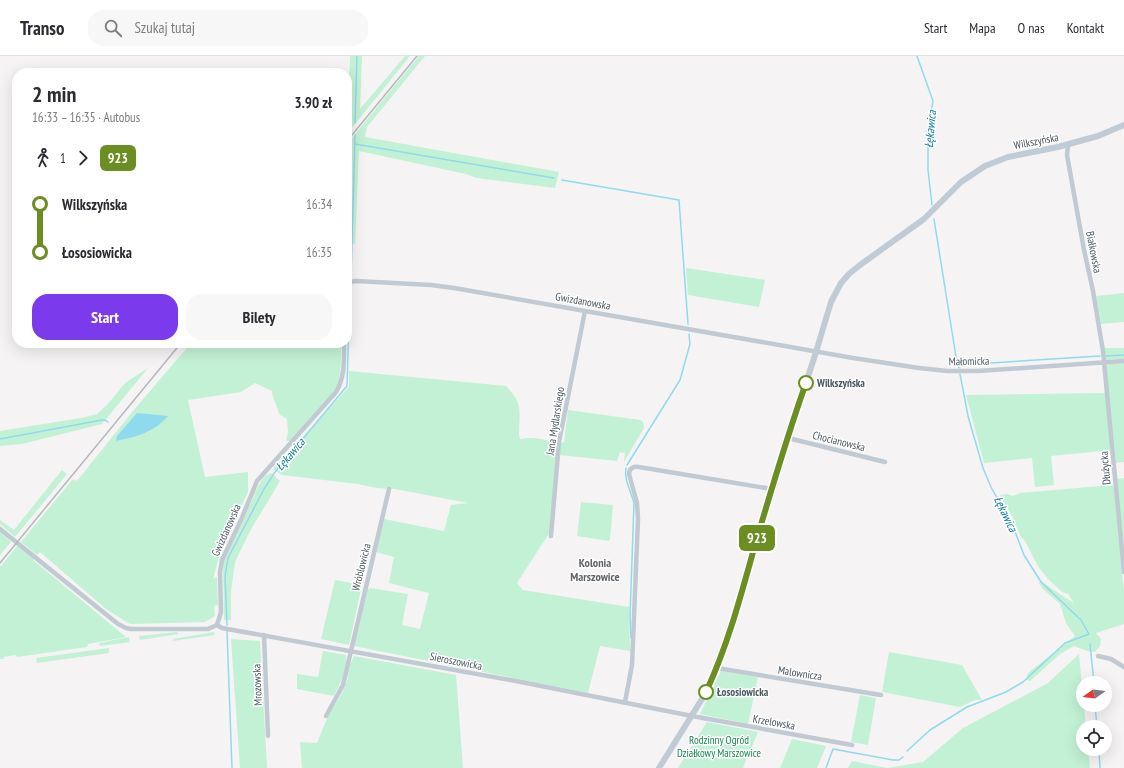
<!DOCTYPE html>
<html lang="pl">
<meta charset="utf-8">
<style>
body{margin:0;font-family:"PT Sans Narrow",sans-serif;background:#f7f7f7;color:#2b2b33;height:100vh;display:flex;flex-direction:column;font-size:15px;white-space:nowrap}
*{box-sizing:border-box;margin:0}
p{font-size:13px;color:#7c7c81}
.icon{flex:none;width:22px;height:22px;fill:none;stroke:currentColor;stroke-width:2;stroke-linecap:round;stroke-linejoin:round}
.map{position:relative;flex:1;overflow:hidden}
.sheet{position:absolute;left:12px;top:12px;width:340px;height:280px;display:flex;flex-direction:column;background:#fff;border-radius:16px;box-shadow:0 4px 16px #0002}
.sheet>*{flex:none}
.badge{padding:0 8px;border-radius:6px;font-size:14px;line-height:26px}
.needle{width:26px;rotate:255deg}
.fabs{position:absolute;left:1076px;top:620px;display:grid;gap:8px}
.fabs a{display:grid;place-items:center;width:36px;height:36px;border-radius:50%;background:#fff;box-shadow:0 4px 16px #0002;font-size:20px}
.map>.badge{position:absolute;translate:-50% -50%;box-shadow:0 0 0 2px #fff}
.legs{display:flex;align-items:center;gap:6px;height:44px;padding:0 20px;font-size:13px}
.legs p{margin-inline-start:auto}
.summary{display:flex;align-items:center;justify-content:space-between;height:68px;padding:0 20px}
h1{font-size:22px;font-weight:700;line-height:30px}
.button{display:flex;gap:8px;margin-top:auto;padding:8px 20px}
.button a{flex:1;height:46px;border-radius:16px;background:#7c3aed;color:#fff;font-size:16px;font-weight:700;line-height:46px;text-align:center}
.button a+a{background:#f7f7f7;color:#2b2b33}
ul{padding:0 20px;list-style:none}
li{display:flex;align-items:center;gap:14px;height:48px;font-size:15px}
li i{display:grid;place-items:center;width:6px;height:100%;margin:0 5px;background:currentColor}
li i::after{content:'';width:10px;height:10px;margin:-5px;border:3px solid;border-radius:50%;background:#fff}
li p{margin-inline-start:auto}
li:first-child i{background:linear-gradient(#0000 50%,currentColor 0)}
li:last-child i{background:linear-gradient(currentColor 50%,#0000 0)}
header{display:flex;align-items:center;gap:24px;box-sizing:border-box;height:56px;padding:0 20px;background:#fff;border-bottom:1px solid #e1e1e2}
header strong{font-size:19px}
nav{display:flex;gap:22px;margin-inline-start:auto;font-size:14px}
.search{width:280px;height:36px;background:#f7f7f7;display:flex;align-items:center;gap:10px;box-sizing:border-box;padding:0 14px;border-radius:16px;color:#7c7c81;font-size:15px}
.map>svg:first-child{display:block}
</style>
<header>
<strong>Transo</strong>
<div class="search"><svg class="icon" aria-label="search" viewBox="0 0 24 24"><circle cx="10" cy="10" r="6"/><path d="M15 15l6 6"/></svg>Szukaj tutaj</div>
<nav><a>Start</a><a>Mapa</a><a>O nas</a><a>Kontakt</a></nav>
</header>
<div class="map">
<svg width="1124" height="712" viewBox="0 0 1124 712">
<rect width="100%" height="100%" fill="#f5f3f3"/>
<!-- green -->
<path fill="#c3f1d5" d="M350,0H362L360,53L405,0H410L347,78Z
M419,0H425L367,71L365,81L559,116L555,132L477,122L466,118L359,95L355,188L348,187L347,88Z
M686,212L765,224L759,251L688,239Z
M1124,237V266L1101,268L1096,240Z
M191,287H341C341,302 342,320 335,334L290,385H286L288,376L287,363L279,358C278,350 272,343 272,335L255,327L241,336L188,344L205,421L248,416V436L222,490L213,523L217,521L218,549L214,550L215,560L205,566L130,568L106,553L40,496L37,499L21,486L73,423L77,425L133,355Z
M1105,292H1124V303L1105,304Z
M1124,307V406L1116,407L1106,311L1108,308Z
M148,312L102,368L22,388L0,390V375L81,362L97,358L107,349L125,327Z
M349,315L506,330C524,348 519,356 519,379L520,383C532,381 547,382 557,390L550,476L517,527L523,534L629,551L630,595L600,590L588,637L354,590L367,534L370,532L408,538L402,569L420,573L429,537L389,527L394,501L376,496L384,463L444,475L451,449L468,447L395,433L377,432L358,428L282,419L273,413L349,331Z
M1105,337L1111,394L1051,400L1054,429L1035,431L1032,402L984,407L966,339Z
M568,354L640,364L643,366L644,372L624,406L625,397L620,396L617,405L559,399L561,387L564,386Z
M62,414L67,418L15,481L0,468V464L14,474Z
M271,417L280,425L250,475L235,506L231,535V564H224L223,506L239,474L258,430L265,420Z
M1124,422V504L1117,423Z
M1112,429L1114,431L1124,536V568L1096,577L1101,583L1100,590L1095,596L1087,595L1074,590L1060,598L1030,625L1026,624L1028,617L1075,580L1066,567L1060,548L1043,533L1039,527L1041,525L1064,541L1074,547L1068,538L1062,536L1050,525L1039,512L1025,485L1021,481L1012,460L1000,439L1007,438L1013,440L1020,437Z
M581,446L613,449L610,483L609,485L577,480Z
M0,476L11,486L0,499Z
M18,489L34,503L33,504L126,581L88,588L87,591L17,601L16,599L3,601L4,603H0V511Z
M335,524L362,529L349,589L321,583Z
M177,576L179,578L140,584L139,580Z
M214,576L215,579L173,585V583Z
M129,581L130,586L100,590L99,587Z
M231,583L260,585L267,712H240Z
M109,592V597L37,607L36,602Z
M323,595L346,599C347,613 341,627 334,640L297,633V618L318,621Z
M889,596L962,609L982,644H975L960,651L882,636Z
M1079,598L1086,671H1083V693H1088L1090,712H848L852,705L887,712L923,706L963,672L1048,627Z
M354,600L456,619L463,712H302L300,686L317,687L328,660L342,637L347,625L350,609Z
M721,615L758,621L748,668L700,658Z
M860,639L876,642L868,689L851,686Z
M707,666L758,676L743,712H678Z
M792,683L826,690L817,712H780Z"/>
<!-- water -->
<path fill="#90daee" d="M137,357L168,360C153,377 138,380 116,385L117,380Z"/>
<g fill="none" stroke-linecap="round" stroke-linejoin="round">
<!-- stream -->
<path stroke="#90daee" stroke-width="1.5" d="M917,0L933,45L928,72V114L932,149
M355,67L357,0
M355,88L554,122
M562,124L679,144L688,268
M934,163L957,307L959,312
M351,221L355,79
M1106,300L1124,299
M959,309L1100,300
M0,383L102,364H105L108,366
M627,409L680,324L690,288L689,278
M626,412C624,425 631,435 634,447L630,560L631,582
M227,569L225,520L228,502L264,433L275,416L347,330L350,229
M227,575L232,712
M1090,588L1094,627
M1095,649L1097,671
M1099,693L1100,712
M907,695L930,674L967,651L1006,636L1023,626L1065,587L1089,578L1081,564L1041,526L1024,499L1014,473L991,431L983,412L968,360L960,318
M826,712L833,693L893,704H899L903,701"/>
<!-- street -->
<path stroke="#c1cad2" stroke-width="4.5" d="M1068,89L1067,99L1084,194L1093,235L1103,295L1124,516
M347,229L349,226L356,225L431,229L454,232L853,302L919,312L947,315H978L1124,305
M788,382L885,406
M0,473L118,568L126,572L131,573H208L217,569L221,556L220,516L222,504L241,464L257,425L336,336C345,321 344,305 344,287
M551,480L559,386L585,255
M217,569L222,572L516,625L692,660L852,689
M264,579L268,680
M1098,600L1111,603L1124,611
M717,612L881,639
M625,646L632,609L638,463L637,447L629,418C629,412 634,410 639,411L772,433
M326,660L343,629L389,433"/>
<!-- secondary -->
<path stroke="#c1cbd6" stroke-width="6" d="M659,712L702,643L717,612L735,559L779,410L816,296L831,246L841,227L849,218L860,209L924,163L961,126L985,110L1008,101L1058,91L1098,80L1124,69"/>
<!-- rail -->
<path stroke="#b5b8bd" stroke-width="1.5" d="M347,85L417,0
M0,507L181,287"/>
</g>
<g fill="none" stroke-linecap="round" stroke-linejoin="round">
<!-- line-1 casing -->
<g stroke="#fff" stroke-width="9">
<path id="line-1" d="M706,636C728,589 741,539 755,489C771,435 787,380 806,327"/>
</g>
<!-- line-1 -->
<use href="#line-1" stroke="#6b8e23" stroke-width="6"/>
</g>
<!-- markers -->
<g fill="#fff" stroke="#6b8e23" stroke-width="2">
<circle cx="806" cy="327" r="7"/>
<circle cx="706" cy="636" r="7"/>
</g>
<g text-anchor="middle" dominant-baseline="central" stroke-width="3" stroke-linejoin="round" paint-order="stroke">
<!-- street labels -->
<g font-size="11" fill="#4a5661" stroke="#fff">
<text transform="translate(1036 85) rotate(-11)">Wilkszyńska</text>
<text transform="translate(1094 196) rotate(79)">Białkowska</text>
<text transform="translate(583 245) rotate(10)">Gwizdanowska</text>
<text transform="translate(969 305) rotate(-1)">Małomicka</text>
<text transform="translate(555 365) rotate(-81)">Jana Mydlarskiego</text>
<text transform="translate(839 385) rotate(14)">Chocianowska</text>
<text transform="translate(1105 412) rotate(-95)">Dłużycka</text>
<text transform="translate(226 474) rotate(-66)">Gwizdanowska</text>
<text transform="translate(361 511) rotate(-76)">Wróblowicka</text>
<text transform="translate(456 605) rotate(11)">Sieroszowicka</text>
<text transform="translate(800 617) rotate(9)">Malownicza</text>
<text transform="translate(257 629) rotate(-92)">Mrozowska</text>
<text transform="translate(774 666) rotate(10)">Krzelowska</text>
</g>
<!-- stop labels -->
<g font-size="11" font-weight="bold" fill="#4a5661" stroke="#fff" text-anchor="start">
<text x="817" y="327">Wilkszyńska</text>
<text x="717" y="636">Łososiowicka</text>
</g>
<!-- park labels -->
<g font-size="11" fill="#17864f" stroke="#fff">
<text x="719" y="684">Rodzinny Ogród<tspan x="719" dy="13">Działkowy Marszowice</tspan></text>
</g>
<!-- water labels -->
<g font-size="12" font-style="italic" fill="#0c7c9b" stroke="#fff">
<text transform="translate(930 73) rotate(-85)">Łękawica</text>
<text transform="translate(290 398) rotate(-50)">Łękawica</text>
<text transform="translate(1006 458) rotate(64)">Łękawica</text>
</g>
<!-- neighbourhood labels -->
<g font-size="12" font-weight="bold" fill="#5f6368" stroke="#fff">
<text x="595" y="506">Kolonia<tspan x="595" dy="14">Marszowice</tspan></text>
</g>
</g>
</svg>
<div class="fabs">
<a><svg class="needle" viewBox="-14 -14 28 28"><path d="M0-13l5 13h-10z" fill="#e53935"/><path d="M0 13l5-13h-10z" fill="#7c7c81"/></svg></a>
<a><svg class="icon" aria-label="locate" viewBox="0 0 24 24"><circle cx="12" cy="12" r="6"/><path d="M12 2v4M12 18v4M2 12h4M18 12h4"/></svg></a>
</div>
<b class="badge" style="left:757px;top:482px;background:#6b8e23;color:#fff">923</b>
<section class="sheet">
<div class="summary"><div><h1>2 min</h1><p>16:33 – 16:35 · Autobus</p></div><b>3.90 zł</b></div>
<div class="legs"><svg class="icon" aria-label="walk" viewBox="0 0 24 24"><circle cx="13" cy="4" r="2"/><path d="M13 8l-2 6 4 7M11 14l-3 7M7 12l3-4h3l4 4"/></svg>1<svg class="icon" aria-label="forward" viewBox="0 0 24 24"><path d="M9 5l7 7-7 7"/></svg><b class="badge" style="background:#6b8e23;color:#fff">923</b></div>
<ul>
<li><i style="color:#6b8e23"></i><b>Wilkszyńska</b><p>16:34</p></li>
<li><i style="color:#6b8e23"></i><b>Łososiowicka</b><p>16:35</p></li>
</ul>
<div class="button"><a>Start</a><a>Bilety</a></div>
</section>
</div>
